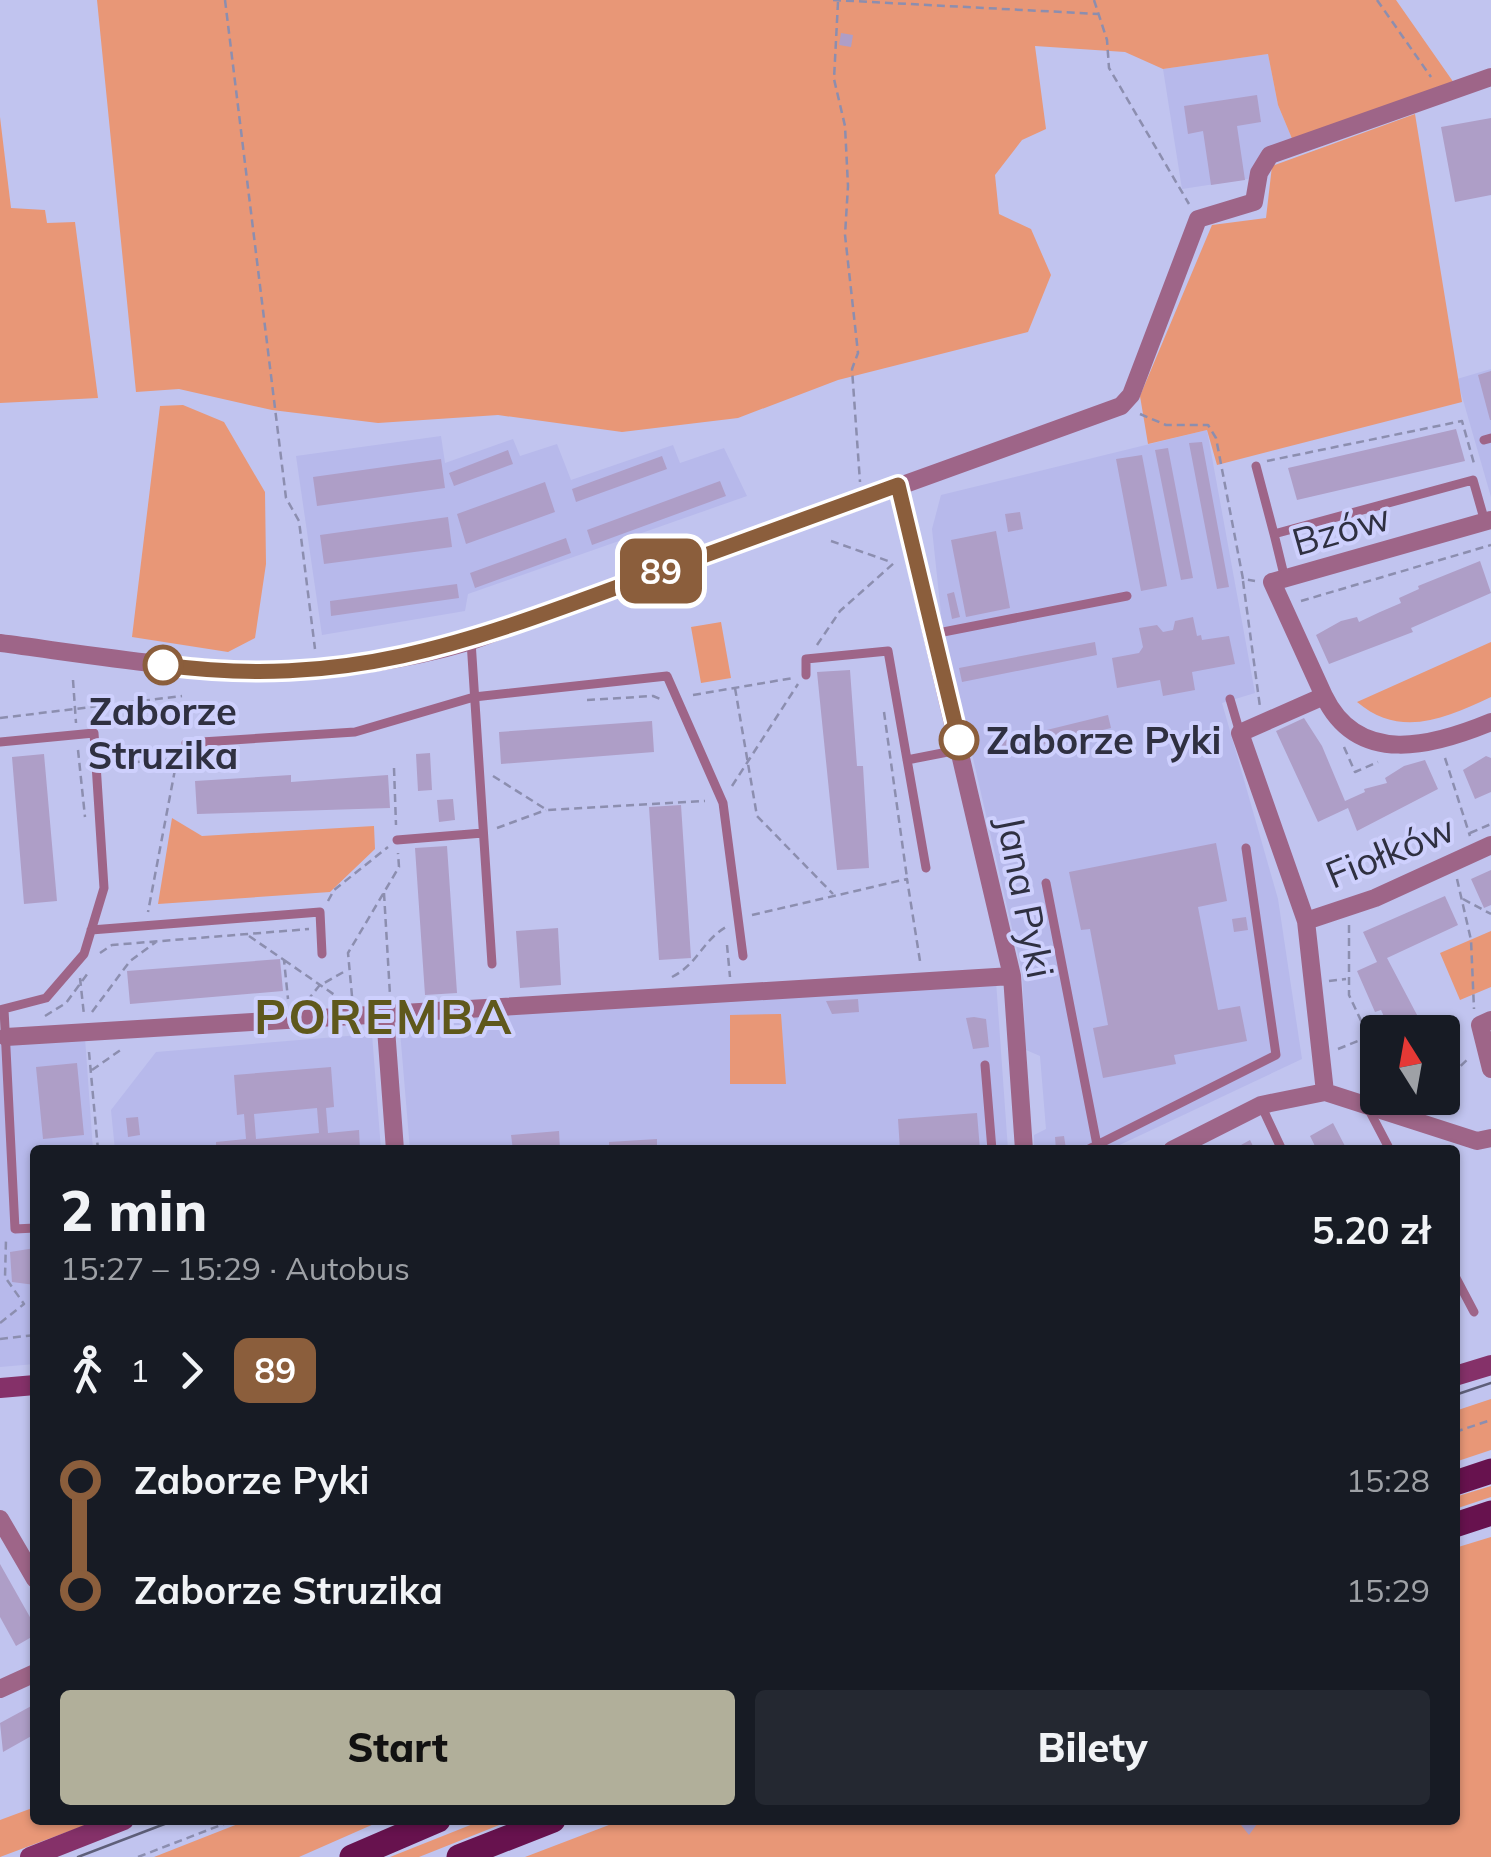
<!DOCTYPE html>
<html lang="pl">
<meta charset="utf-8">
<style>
body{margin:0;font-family:Mulish,sans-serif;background:#242831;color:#f1f3f6;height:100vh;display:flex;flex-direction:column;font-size:38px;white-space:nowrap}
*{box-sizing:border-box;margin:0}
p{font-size:32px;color:#9ea1a6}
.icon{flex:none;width:55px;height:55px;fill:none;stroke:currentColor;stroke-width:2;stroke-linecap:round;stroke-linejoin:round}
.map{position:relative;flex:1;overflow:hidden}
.panel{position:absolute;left:30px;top:1145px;width:1430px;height:680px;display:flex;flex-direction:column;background:#171b24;border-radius:10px;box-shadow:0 2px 8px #0004}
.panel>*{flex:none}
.badge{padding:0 20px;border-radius:15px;font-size:35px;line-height:65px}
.needle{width:65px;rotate:349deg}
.fabs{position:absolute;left:1360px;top:1015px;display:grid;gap:20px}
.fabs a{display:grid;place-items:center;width:100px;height:100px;border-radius:10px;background:#171b24;box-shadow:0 2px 8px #0004;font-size:50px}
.map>.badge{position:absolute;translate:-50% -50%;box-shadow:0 0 0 5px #fff}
.legs{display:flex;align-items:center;gap:15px;height:110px;padding:0 30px;font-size:32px}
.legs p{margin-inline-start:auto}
.head{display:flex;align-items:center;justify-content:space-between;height:170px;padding:0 30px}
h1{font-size:55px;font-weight:800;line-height:75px}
.primary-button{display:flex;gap:20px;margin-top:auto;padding:20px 30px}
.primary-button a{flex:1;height:115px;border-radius:10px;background:#b1af9a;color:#111;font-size:40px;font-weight:800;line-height:115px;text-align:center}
.primary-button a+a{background:#242831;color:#f1f3f6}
ul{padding:0 30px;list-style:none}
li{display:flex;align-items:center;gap:35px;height:110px;font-size:38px}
li i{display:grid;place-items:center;width:15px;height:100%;margin:0 12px;background:currentColor}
li i::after{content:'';width:25px;height:25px;margin:-12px;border:8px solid;border-radius:50%;background:#171b24}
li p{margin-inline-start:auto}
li:first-child i{background:linear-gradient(#0000 50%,currentColor 0)}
li:last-child i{background:linear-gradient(currentColor 50%,#0000 0)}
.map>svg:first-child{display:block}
</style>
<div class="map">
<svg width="1491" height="1857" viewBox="0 0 1491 1857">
<rect width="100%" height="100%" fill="#c1c4ef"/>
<!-- built -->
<path fill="#b7b9eb" d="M1268,54L1278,105L1293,141L1262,150L1254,178L1182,189L1163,69Z
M1491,369V497L1457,379Z
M1207,430L1255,693L1222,703L1278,899L1302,1059L1109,1150H1034V1135L1046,1129L1040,1056L1026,1050L1022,972L942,623L932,529L941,495Z
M441,436L445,463L513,439L520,456L557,444L571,480L673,445L680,463L724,448L747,496L468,594L465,611L322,635L296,456Z
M996,981L1008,1150H410L399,1019Z
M84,1024L93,1150H35V1364L0,1367V1031Z
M372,1034L381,1150H115L111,1110L156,1052Z"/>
<!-- green -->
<path fill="#e89777" d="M97,0H1396L1454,83L1293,141L1278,105L1268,54L1163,69L1125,52L1035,46L1046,129L1022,140L995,175L999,214L1031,229L1051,275L1028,332L838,380L738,418L622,432L498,415L378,423L272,410L179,389L136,392Z
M1415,114L1462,402L1217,465L1207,430L1148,444L1140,396L1212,225L1266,218L1272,166Z
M0,117L11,208L45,210L47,223L75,222L98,398L0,403Z
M183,405L224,422L265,492L266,564L255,638L228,652L132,637L160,406Z
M721,622L731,678L701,683L691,627Z
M1491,642V697C1446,718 1401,739 1357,702Z
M172,818L202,836L374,826L375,849L330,892L158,904Z
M1491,931V987L1460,1000L1440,953Z
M781,1014L786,1084H730V1015Z
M1491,1399V1450L1455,1462V1411Z
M1491,1486V1497L1455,1509V1497Z
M1491,1537V1857H525L622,1820H1455V1548Z
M35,1807V1820H99L0,1857V1820Z
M248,1820H383L299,1857H154Z
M483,1820H512L419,1857H390Z"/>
<!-- building -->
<path fill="#ae9ec7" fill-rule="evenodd" d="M841,33L853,35L851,47L839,45Z
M1257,95L1261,122L1237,126L1245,180L1211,185L1203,131L1188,134L1184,106Z
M1491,118V195L1455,202L1441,127Z
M1491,371V420H1490L1478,375Z
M1456,429L1465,461L1297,500L1288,468Z
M1202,442L1229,587L1217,589L1189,443Z
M1168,448L1193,578L1181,580L1155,450Z
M508,450L513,464L454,486L449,473Z
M1142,455L1167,586L1141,591L1116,459Z
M662,456L667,469L576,502L572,489Z
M441,459L445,488L317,506L313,477Z
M720,481L726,496L592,545L587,530Z
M545,482L555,512L466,544L457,514Z
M1020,512L1023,529L1008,532L1005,514Z
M448,517L452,547L324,564L320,535Z
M996,531L1010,608L966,617L951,540Z
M566,538L571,553L475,588L470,573Z
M1480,561L1491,593L1411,628L1413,632L1329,664L1316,635L1341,621L1357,617L1359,622L1380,612L1401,603L1399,598L1419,589L1418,586Z
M457,584L459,598L331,616L330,601Z
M954,592L960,617L952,619L947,594Z
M1193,617L1197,636L1201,635L1202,640L1229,636L1235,664L1192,672L1195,690L1163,696L1160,680L1117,688L1112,658L1139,653L1143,647L1139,628L1157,625L1163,632L1173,630L1175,621Z
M1095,642L1097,655L962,682L959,668Z
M850,670L857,766H863L869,868L837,870L817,672Z
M1108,715L1111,728L1001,755L998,742Z
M1304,718L1322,746L1345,801L1365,792L1364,789L1387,783L1385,778L1404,766L1425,760L1438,789L1357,831L1348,808L1318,822L1276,731Z
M652,721L654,752L501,764L499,732Z
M430,753L432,790L418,791L416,754Z
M44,754L57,901L24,904L12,757Z
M1486,756L1491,758V792L1475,799L1463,770Z
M291,775V782L388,775L390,808L197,814L195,781Z
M453,799L455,820L439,822L437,800Z
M681,805L691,958L659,960L649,807Z
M1216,843L1227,901L1198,907L1218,1010L1240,1006L1247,1041L1174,1055L1176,1064L1103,1078L1093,1028L1108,1025L1090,929L1081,930L1069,872Z
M447,846L457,993L425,995L415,848Z
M1491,870V905L1484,908L1471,879Z
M1445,896L1458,925L1387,958L1426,1032H1391L1381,1010L1375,1012L1357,971L1377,962L1363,932Z
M1246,917L1248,930L1234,932L1232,919Z
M558,928L561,985L520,988L516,931Z
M280,959L283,991L130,1004L127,971Z
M858,999L859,1012L832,1014L826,1001Z
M974,1017L986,1019L989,1047L973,1049L966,1018Z
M77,1063L84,1135L43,1139L36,1067Z
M331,1067L334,1107L326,1108L328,1133L359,1130L360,1150H216V1142L246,1139L244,1114L237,1115L234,1075ZM317,1108L319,1133L256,1139L254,1114Z
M977,1113L980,1150H900L898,1119Z
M138,1117L140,1135L128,1137L126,1118Z
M1333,1123L1347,1150H1317L1310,1136Z
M559,1131L560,1150H513L511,1135Z
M1064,1136L1066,1149L1056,1150L1055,1137Z
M657,1139V1150H609V1142Z
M1250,1140L1255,1150H1232Z
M35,1248V1285L12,1282L10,1252Z
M0,1564L35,1626V1635L16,1646L0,1617Z
M35,1704V1734L3,1752L0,1723Z
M1237,1820H1260L1249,1835Z"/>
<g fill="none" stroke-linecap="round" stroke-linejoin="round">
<!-- path -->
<path stroke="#8c8eaf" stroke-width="2.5" stroke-dasharray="8 5" stroke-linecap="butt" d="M225,0L286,498L299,521L315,649
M833,0L1099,14
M1094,0L1107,40L1109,68L1189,204
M1377,0L1431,77
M838,2L834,79L845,126L848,186L845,235L858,353L852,369L860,482
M1140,414L1166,425H1208L1216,438L1243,579L1255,581
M1267,461L1462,421L1475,467
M831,541L891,562
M1243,581L1260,707
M1301,601L1491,545
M817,645L840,611L894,563
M73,680L76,723
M735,688L757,816L833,894
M693,695L793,678
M587,700L653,696L663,700
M884,712L907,878
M0,718L182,696
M1344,747L1355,772L1378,762
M78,750L85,817
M1445,758L1470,836
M110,764L177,759L148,912
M394,768L396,825
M493,776L547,810L705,801
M732,786L798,684
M497,828L546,810
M1470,833L1491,824
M1457,879L1471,940L1474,1009
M384,893L390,995
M1463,899L1491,914
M328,901L334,890L388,847
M752,915L907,879L920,961
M1349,925V995L1378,1057
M249,936L284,960L288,999
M727,945L730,977
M100,953L112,945L309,929
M284,960L339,998
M672,977C699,963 701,942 726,927
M80,978L84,1015
M1329,981L1346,979
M352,996L348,953L399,867L398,853
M307,1001L319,986L347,970
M92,1012L130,961L156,942
M45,1016L66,1003L88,973
M1338,1049L1368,1037
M89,1052L98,1150
M92,1070L122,1049
M1442,1084L1470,1057
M1409,1100L1418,1098
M0,1323L24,1304L5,1277L6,1240
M0,1339L35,1335
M1455,1432L1491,1420
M138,1857L234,1820"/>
<!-- lane -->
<path stroke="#9e6588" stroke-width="9" d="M1484,440L1491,438
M1256,466L1274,534L1473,480L1485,522
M1274,534L1285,579
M933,634L1127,596
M471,641L492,964
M806,675V659L888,651L926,868
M1230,699L1240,733
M0,742L94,733L104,888L84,954L46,998L0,1010
M186,743L355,732L474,697L667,676L723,803L743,956
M907,760L958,750
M397,840L483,833
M1046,883L1097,1145L1087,1150
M91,930L320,912L322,954
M4,1009L15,1229L35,1228
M985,1065L992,1150
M1261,1105L1282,1150
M1369,1110L1390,1150
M1097,1145L1276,1055L1246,848
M1455,1276L1474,1312"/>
<!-- street -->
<path stroke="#9e6588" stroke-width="18" d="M897,485L1012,976L1024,1150
M0,643C173,666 299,692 471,641L1121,406L1131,395L1198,219L1254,202L1259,173L1270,155L1491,77
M1324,696C1358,767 1433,746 1491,722
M1306,921L1240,733L1324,696L1272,582L1491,520
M385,1015L395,1150
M1491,1020L1480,1025L1491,1069
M6,1037L1012,976
M1325,1092L1306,921L1375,898L1491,845
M1172,1150L1261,1105L1325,1092L1477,1141L1491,1138
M0,1519L35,1579
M0,1689L35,1673"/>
<!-- secondary -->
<path stroke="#853169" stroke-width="20" d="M1455,1376L1491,1365
M0,1388L35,1385
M30,1857L124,1820"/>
<!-- primary -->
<path stroke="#67124e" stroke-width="25" d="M1455,1483L1491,1471
M1455,1525L1491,1513
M352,1857L438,1820
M459,1857L553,1820"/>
<!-- tram -->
<path stroke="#5e5f79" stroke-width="2.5" d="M1455,1395L1491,1383
M78,1857L175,1820"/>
</g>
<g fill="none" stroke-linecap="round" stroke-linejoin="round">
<!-- line-1 casing -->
<g stroke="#fff" stroke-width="22">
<path id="line-1" d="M163,665C346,689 467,643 634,581C722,549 810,517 898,485L959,740"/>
</g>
<!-- line-1 -->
<use href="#line-1" stroke="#8b5e3c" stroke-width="15"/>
</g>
<!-- markers -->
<g fill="#fff" stroke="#8b5e3c" stroke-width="5">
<circle cx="163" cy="665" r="18"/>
<circle cx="959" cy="740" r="18"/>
</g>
<g text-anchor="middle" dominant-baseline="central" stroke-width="8" stroke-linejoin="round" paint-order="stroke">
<!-- street labels -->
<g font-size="38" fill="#2f3041" stroke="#ced0fd">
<text transform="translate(1341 529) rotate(-16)">Bzów</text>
<text transform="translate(1390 851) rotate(-22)">Fiołków</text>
<text transform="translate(1026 897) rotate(79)">Jana Pyki</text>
</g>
<!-- stop labels -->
<g font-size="38" font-weight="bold" fill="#2f3041" stroke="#ced0fd">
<text x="163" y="711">Zaborze<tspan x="163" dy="44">Struzika</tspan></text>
<text x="986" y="740" text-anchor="start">Zaborze Pyki</text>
</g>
<!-- district labels -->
<g font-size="48" font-weight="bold" letter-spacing="2.5" fill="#5f581c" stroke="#ced0fd">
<text x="384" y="1016">POREMBA</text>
</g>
</g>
</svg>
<div class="fabs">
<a><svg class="needle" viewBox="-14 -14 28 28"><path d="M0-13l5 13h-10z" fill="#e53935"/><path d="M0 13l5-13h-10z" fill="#9ea1a6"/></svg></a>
</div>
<b class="badge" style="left:661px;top:571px;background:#8b5e3c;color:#fff">89</b>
<section class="panel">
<div class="head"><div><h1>2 min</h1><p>15:27 – 15:29 · Autobus</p></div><b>5.20 zł</b></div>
<div class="legs"><svg class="icon" aria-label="walk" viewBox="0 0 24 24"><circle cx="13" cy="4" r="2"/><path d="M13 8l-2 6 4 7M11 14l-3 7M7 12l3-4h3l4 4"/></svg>1<svg class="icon" aria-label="forward" viewBox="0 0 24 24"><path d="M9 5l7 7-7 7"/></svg><b class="badge" style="background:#8b5e3c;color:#fff">89</b></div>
<ul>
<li><i style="color:#8b5e3c"></i><b>Zaborze Pyki</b><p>15:28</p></li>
<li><i style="color:#8b5e3c"></i><b>Zaborze Struzika</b><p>15:29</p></li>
</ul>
<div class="primary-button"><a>Start</a><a>Bilety</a></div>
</section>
</div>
